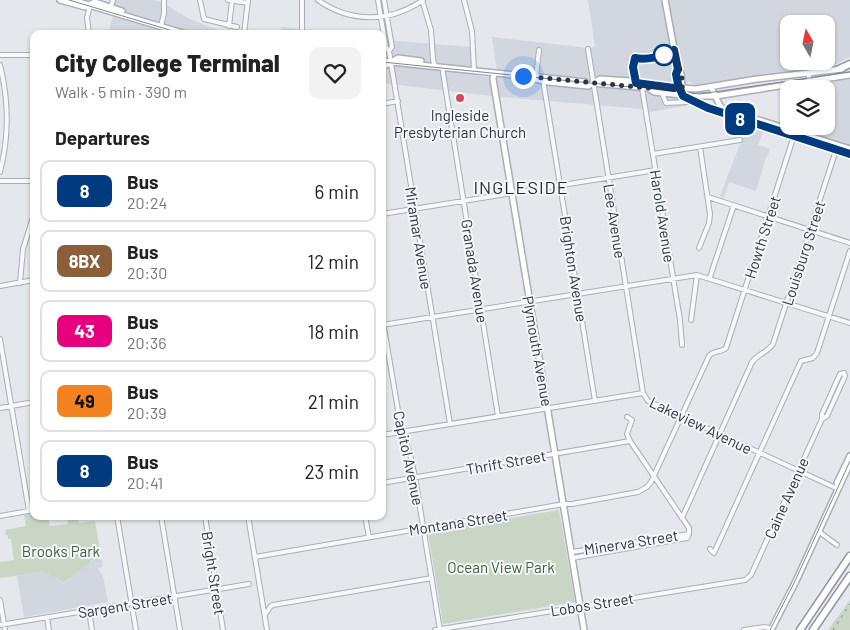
<!DOCTYPE html>
<meta charset="utf-8">
<style>
body{margin:0;font-family:Barlow,sans-serif;background:#f2f2f2;color:#222;height:100vh;display:flex;flex-direction:column;font-size:19px;white-space:nowrap}
*{box-sizing:border-box;margin:0}
p{font-size:16px;color:#767676}
.icon{flex:none;width:28px;height:28px;fill:none;stroke:currentColor;stroke-width:2;stroke-linecap:round;stroke-linejoin:round}
.map{position:relative;flex:1;overflow:hidden}
.side{position:absolute;left:30px;top:30px;width:356px;height:490px;display:flex;flex-direction:column;background:#fff;border-radius:10px;box-shadow:0 1px 4px #0004}
.side>*{flex:none}
.badge{padding:0 10px;border-radius:8px;font-size:18px;line-height:32px}
.needle{width:32px;rotate:351deg}
.buttons{position:absolute;left:780px;top:15px;display:grid;gap:10px}
.buttons a{display:grid;place-items:center;width:55px;height:55px;border-radius:10px;background:#fff;box-shadow:0 1px 4px #0004;font-size:25px}
.you{position:absolute;width:25px;height:25px;margin:-12px;border:4px solid #fff;border-radius:50%;background:#1a73e8;box-shadow:0 0 0 8px #1a73e833}
.map>.badge{position:absolute;translate:-50% -50%;box-shadow:0 0 0 2px #fff}
h2{padding:0 25px;font-size:19px;line-height:45px}
.round{display:grid;place-items:center;flex:none;width:52px;height:52px;border-radius:10px;background:#f2f2f2}
.head{display:flex;align-items:center;justify-content:space-between;height:85px;padding:0 25px}
h1{font-size:24px;font-weight:800;line-height:38px}
ul{padding:0;list-style:none}
li{display:flex;align-items:center;gap:15px;height:62px;margin:0 10px 8px;padding:0 15px;border:2px solid #e0e0e0;border-radius:10px}
li div{flex:1}
li b{display:block;font-size:19px}
li em{font-style:normal}
li .badge{min-width:55px;font-weight:700;text-align:center}
.map>svg:first-child{display:block}
</style>
<div class="map">
<svg width="850" height="630" viewBox="0 0 850 630">
<rect width="100%" height="100%" fill="#e4e7ec"/>
<!-- built -->
<path fill="#d2d6de" fill-rule="evenodd" d="M116,0H153L161,2L188,18L214,29L240,34H111L108,33L116,7L115,4Z
M588,0H850V57L832,67L755,76L701,85H696L688,81L686,106L650,112L643,109L491,96L383,83V40L471,47L472,75L498,78L492,37L588,48L595,47ZM789,24H826V61H789Z
M281,27L314,31L334,34H282Z
M850,79V145L820,135L822,126H826V118L829,119L831,114L826,112V89H816L817,84Z
M747,126L763,131L758,145L770,149L767,157H766L756,191L729,182L724,198L720,196Z
M101,556L103,566L98,569L103,576L108,602L24,617L17,576L42,572L65,582L90,563L89,562Z"/>
<!-- green -->
<path fill="#c9d6c5" d="M559,510L575,602L443,624L428,532Z
M34,513V516H48L50,526L68,524L67,516H77L79,523L95,521L101,556L90,561V563L65,582L42,572L0,578V562L14,560L11,539H8V535H6L5,530L26,526L24,515Z
M850,600V630H828Z"/>
<g fill="none" stroke-linecap="round" stroke-linejoin="round">
<!-- street casing -->
<g stroke="#a9aeb7" stroke-width="6">
<path id="street" d="M200,0L204,19L237,27
M228,0L248,3
M302,0V34
M318,0C350,23 390,23 423,0
M378,0L386,48L389,51L450,424
M384,0L392,47L389,51
M422,0L431,30L433,60L435,66
M464,0L472,31L474,70
M110,9L113,0
M161,26L164,14V0
M229,26L232,1
M89,34L87,18L90,5
M244,34L248,0
M588,49L643,393
M0,55H34
M0,65C9,101 9,137 0,172
M443,67V73L498,416
M809,74V89
M536,77L539,50
M543,80L595,401
M642,88L680,320L682,345
M662,93L666,103L688,102
M382,104L398,101
M653,154L740,140
M0,181H34
M708,197L850,243
M382,214L656,170
M699,248L709,223L710,214L700,147
M710,277L734,205
M20,283L23,249L34,214
M0,286L34,280
M382,316L401,428L410,454L415,477L440,630
M691,320L697,275
M382,325L697,275L850,323
M0,339L29,511
M0,408L34,402
M627,417L632,420L627,434L630,441L689,528V534
M382,435L643,393L648,401L838,489
M382,483L630,441
M0,516L34,510
M117,516L136,630
M161,516L180,630
M205,516L223,630
M248,516L267,630
M365,516L369,537
M682,518L752,362C758,354 768,352 773,344L837,147
M818,531L837,545
M710,549L714,553L801,361L813,358L817,353L850,251
M572,552L689,534
M255,557L564,504H572L638,492L647,487L651,482L709,356C713,350 721,353 726,348L797,126
M572,558L687,538L689,534
M0,600L5,630
M89,611L92,630
M265,615L270,607L273,605L432,578
M47,618L49,630
M0,625L249,584
M435,630L745,580L751,575L822,419V414L840,374L844,373L845,376L827,416L822,419
M744,630L765,627L771,629"/>
</g>
<!-- secondary casing -->
<g stroke="#a9aeb7" stroke-width="8">
<path id="secondary" d="M60,0L85,7L95,2L122,11
M72,0L186,34
M665,0L677,65
M382,61L525,76
M382,64L386,65L398,58L421,61
M678,69L681,74L682,90
M678,69C676,76 677,82 681,88
M494,73L493,79L584,630
M523,76L548,82L588,86L600,79L630,81L655,86L696,89L757,79L842,69
M538,77L585,82
M593,83L648,88L654,86
M711,87L720,106L724,109L850,149
M648,88L654,92L691,96H716L850,75
M686,97L708,108L850,154
M838,485L837,483L850,456
M771,630L796,581L850,463"/>
</g>
<!-- highway casing -->
<g stroke="#8b94a3" stroke-width="9">
<path id="highway" d="M839,69L850,64
M800,630L850,556
M813,630L850,576"/>
</g>
<!-- street -->
<use href="#street" stroke="#f7f8fa" stroke-width="4"/>
<!-- secondary -->
<use href="#secondary" stroke="#fff" stroke-width="5"/>
<!-- highway -->
<use href="#highway" stroke="#fff" stroke-width="6"/>
<!-- tram -->
<path stroke="#7d8696" stroke-width="1" d="M69,0L183,34
M382,62L700,94L850,72
M770,630L795,581L850,461"/>
<!-- rail -->
<path stroke="#7d8696" stroke-width="1" stroke-dasharray="2.5 5" stroke-linecap="butt" d="M833,630L850,604"/>
</g>
<g fill="none" stroke-linecap="round" stroke-linejoin="round">
<!-- line casing -->
<g stroke="#fff" stroke-width="11">
<path id="line" d="M674,88L636,83L633,67L635,58C646,60 665,57 674,50L678,69L676,74L678,84L683,96L708,108L850,154"/>
</g>
<!-- line -->
<use href="#line" stroke="#003b80" stroke-width="8"/>
<!-- walk -->
<path stroke="#2b3445" stroke-width="5" stroke-dasharray="0 9" d="M523,76L648,88L655,86L682,89C684,77 677,62 674,50L664,55"/>
</g>
<!-- markers -->
<circle fill="#fff" stroke="#003b80" stroke-width="2.5" cx="664" cy="55" r="10"/>
<circle fill="#d1495b" stroke="#f4f6f9" stroke-width="2" cx="460" cy="98" r="5"/>
<g text-anchor="middle" dominant-baseline="central" stroke-width="4" stroke-linejoin="round" paint-order="stroke">
<!-- poi labels -->
<g font-size="15" fill="#2b3445" stroke="#f4f6f9">
<text x="460" y="115">Ingleside<tspan x="460" dy="17">Presbyterian Church</tspan></text>
</g>
<!-- street labels -->
<g font-size="15" fill="#2b3445" stroke="#f4f6f9">
<text transform="translate(663 216) rotate(81)">Harold Avenue</text>
<text transform="translate(615 221) rotate(81)">Lee Avenue</text>
<text transform="translate(762 237) rotate(-72)">Howth Street</text>
<text transform="translate(419 238) rotate(81)">Miramar Avenue</text>
<text transform="translate(803 253) rotate(-72)">Louisburg Street</text>
<text transform="translate(574 269) rotate(81)">Brighton Avenue</text>
<text transform="translate(475 271) rotate(81)">Granada Avenue</text>
<text transform="translate(538 351) rotate(80)">Plymouth Avenue</text>
<text transform="translate(701 425) rotate(26)">Lakeview Avenue</text>
<text transform="translate(409 458) rotate(78)">Capitol Avenue</text>
<text transform="translate(506 462) rotate(-10)">Thrift Street</text>
<text transform="translate(786 498) rotate(-66)">Caine Avenue</text>
<text transform="translate(458 522) rotate(-9)">Montana Street</text>
<text transform="translate(631 542) rotate(-9)">Minerva Street</text>
<text transform="translate(214 573) rotate(81)">Bright Street</text>
<text transform="translate(592 604) rotate(-9)">Lobos Street</text>
<text transform="translate(125 605) rotate(-9)">Sargent Street</text>
</g>
<!-- park labels -->
<g font-size="15" fill="#3f6138" stroke="#f4f6f9">
<text x="61" y="551">Brooks Park</text>
<text x="501" y="567">Ocean View Park</text>
</g>
<!-- quarter labels -->
<g font-size="18" letter-spacing="1" fill="#1d2536" stroke="#f4f6f9">
<text x="521" y="187">INGLESIDE</text>
</g>
</g>
</svg>
<div class="buttons">
<a><svg class="needle" viewBox="-14 -14 28 28"><path d="M0-13l5 13h-10z" fill="#e53935"/><path d="M0 13l5-13h-10z" fill="#767676"/></svg></a>
<a><svg class="icon" aria-label="layers" viewBox="0 0 24 24"><path d="M12 4l9 5-9 5-9-5zM3 14l9 5 9-5"/></svg></a>
</div>
<div class="you" style="left:523px;top:76px"></div>
<b class="badge" style="left:740px;top:119px;background:#003b80;color:#fff">8</b>
<section class="side">
<div class="head"><div><h1>City College Terminal</h1><p>Walk · 5 min · 390 m</p></div><a class="round"><svg class="icon" aria-label="heart" viewBox="0 0 24 24"><path d="M12 20l-8-8c-3-5 5-10 8-4 3-6 11-1 8 4z"/></svg></a></div>
<h2>Departures</h2>
<ul>
<li><span class="badge" style="background:#003b80;color:#fff">8</span><div><b>Bus</b><p>20:24</p></div><em>6 min</em></li>
<li><span class="badge" style="background:#8b5e3c;color:#fff">8BX</span><div><b>Bus</b><p>20:30</p></div><em>12 min</em></li>
<li><span class="badge" style="background:#e6007e;color:#fff">43</span><div><b>Bus</b><p>20:36</p></div><em>18 min</em></li>
<li><span class="badge" style="background:#f58220;color:#111">49</span><div><b>Bus</b><p>20:39</p></div><em>21 min</em></li>
<li><span class="badge" style="background:#003b80;color:#fff">8</span><div><b>Bus</b><p>20:41</p></div><em>23 min</em></li>
</ul>
</section>
</div>
